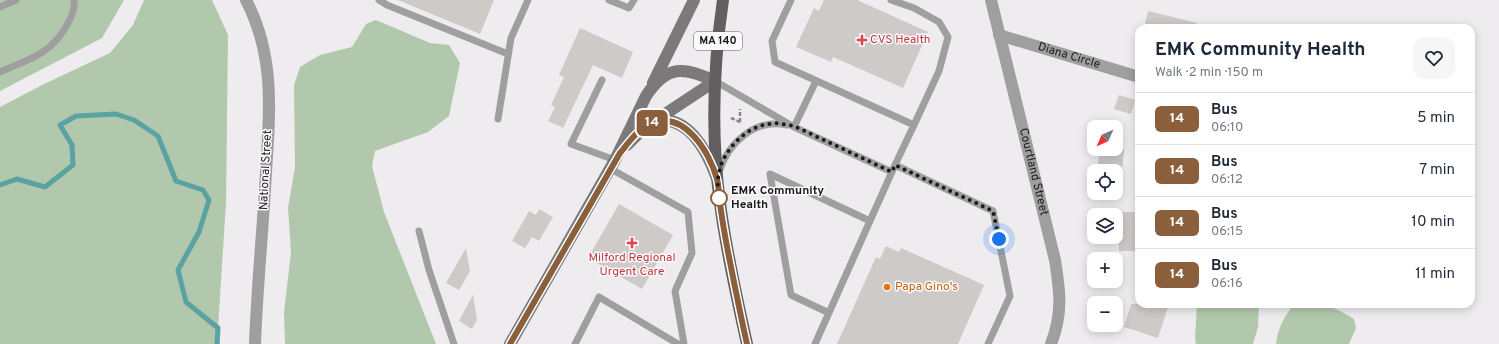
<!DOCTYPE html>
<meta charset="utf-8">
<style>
body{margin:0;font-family:Overpass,sans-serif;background:#f6f6f7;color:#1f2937;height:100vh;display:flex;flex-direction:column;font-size:15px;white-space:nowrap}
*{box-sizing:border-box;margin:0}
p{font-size:13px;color:#747a83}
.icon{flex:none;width:22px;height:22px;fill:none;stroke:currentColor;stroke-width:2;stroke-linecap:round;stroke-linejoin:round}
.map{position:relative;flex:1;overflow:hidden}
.drawer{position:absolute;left:1135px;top:24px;width:340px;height:284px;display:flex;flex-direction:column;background:#fff;border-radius:12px;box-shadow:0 2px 10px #0003}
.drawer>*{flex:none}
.badge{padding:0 8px;border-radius:6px;font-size:14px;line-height:26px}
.needle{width:26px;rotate:225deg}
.fabs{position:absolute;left:1087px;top:120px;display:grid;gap:8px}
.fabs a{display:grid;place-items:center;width:36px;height:36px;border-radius:8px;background:#fff;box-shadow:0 2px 10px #0003;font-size:20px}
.you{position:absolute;width:20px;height:20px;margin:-10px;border:3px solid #fff;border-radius:50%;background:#1a73e8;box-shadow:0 0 0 6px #1a73e833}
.map>.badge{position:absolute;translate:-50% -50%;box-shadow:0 0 0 2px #fff}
.round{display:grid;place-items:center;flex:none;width:42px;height:42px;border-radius:12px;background:#f6f6f7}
.summary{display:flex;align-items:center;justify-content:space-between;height:68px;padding:0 20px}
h1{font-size:19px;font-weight:700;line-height:30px}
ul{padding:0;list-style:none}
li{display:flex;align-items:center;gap:12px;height:52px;padding:0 20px;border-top:1px solid #e0e1e3}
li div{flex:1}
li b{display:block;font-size:15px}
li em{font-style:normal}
li .badge{min-width:44px;font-weight:700;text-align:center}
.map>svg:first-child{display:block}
</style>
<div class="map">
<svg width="1499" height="344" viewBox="0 0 1499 344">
<rect width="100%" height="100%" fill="#eeecef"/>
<!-- green -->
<path fill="#b2c8ac" d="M0,0H124L102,38L0,91Z
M144,0H212L228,35L226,202L218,328L220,344H0V107L44,84L110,53L133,25Z
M376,20L430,43L449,45L460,63L449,116L428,132L375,151L372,166L384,212L436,344H285L284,313L291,252L288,208L295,167L294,85L300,67L320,55L352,47L366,24Z
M1197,304H1259L1258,327L1253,344H1196L1195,338Z
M1295,304C1324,304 1329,304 1354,319L1356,328L1349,344H1276C1277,331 1285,313 1295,304Z"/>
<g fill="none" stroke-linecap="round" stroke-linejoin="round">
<!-- stream -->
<path stroke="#5ba2a3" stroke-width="5" d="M0,185L17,179L45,187L73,165L72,145L60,125L76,116L116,114L134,120L158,136L176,181L203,190L209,200L199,232L178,270L186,302L218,328L217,344"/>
</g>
<!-- building -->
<path fill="#cdcac8" d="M398,0H494L480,34Z
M824,0H857L928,32L903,88L833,57L831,62L796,47L814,8L819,11Z
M1148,11L1197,23L1196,28H1144Z
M580,28L633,52L622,78L593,65L563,128L548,121L555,107L551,105L564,77L559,75Z
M1119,95L1135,100L1131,114L1114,109Z
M1100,149H1124L1122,171H1097Z
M619,204L673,235L642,289L588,258Z
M539,209L553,217L539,241L532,237L525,248L512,241L529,211L536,215Z
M1118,212H1139V251H1119Z
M886,246L899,252L901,248L984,285L958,344H837L876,257L880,259Z
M466,248L470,271L459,290L446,283Z
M473,295L477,320L472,329L459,321Z
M1131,304H1169L1158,338L1124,327Z"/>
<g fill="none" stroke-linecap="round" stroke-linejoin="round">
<!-- path -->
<path stroke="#888789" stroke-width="2.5" stroke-dasharray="4 2" stroke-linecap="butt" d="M731,118L742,123
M740,122V109"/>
<!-- lane -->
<path stroke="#a09f9f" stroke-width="7" d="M379,0L387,5L508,54
M609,0L629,8L634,0
M791,0L772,41L775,62L914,125L895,165
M891,0L914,8L939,22L948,37L939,71L914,125
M0,7L16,0
M0,72C30,59 52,54 68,23C72,17 75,7 74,0
M602,80L571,144L615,160
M715,81L794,127L892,172
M498,119L511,38L528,0
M794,127L816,81
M611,169L688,212L692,253L675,291L684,344
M719,172C728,143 755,118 787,125
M419,231L429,270L454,344
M829,313L791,295L770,174L870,221
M575,344L599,297L678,344
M815,344L895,165L993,211L1010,296L988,344"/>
<!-- street -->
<g stroke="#a09f9f" stroke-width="12">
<path d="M246,0C275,56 270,111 266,172C263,229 257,287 255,344"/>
<path id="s1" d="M991,0L1055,260C1060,292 1063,313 1051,344"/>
<path id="s2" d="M999,35L1139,77"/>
</g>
<!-- secondary -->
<path stroke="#7b797a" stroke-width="12" d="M653,83L694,0
M655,122C687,113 707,151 716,176
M627,145L644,128L715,81
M510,344L615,160L646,96C667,64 684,67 715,81"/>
<!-- primary -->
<path stroke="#615f5f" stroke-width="12" d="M723,0C713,68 711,136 720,203C726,251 737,298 747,344"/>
</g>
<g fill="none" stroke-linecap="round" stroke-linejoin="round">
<!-- line casing -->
<g stroke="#fff" stroke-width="9">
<path id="line" d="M510,344L620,153C629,142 638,129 651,124C684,109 710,153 717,179C719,187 719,196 720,203C722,220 725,236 728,252C734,282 740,313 747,344"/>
</g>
<!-- line -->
<use href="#line" stroke="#8b5e3c" stroke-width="6"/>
<!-- walk -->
<path stroke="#1b1b1c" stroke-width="4" stroke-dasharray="0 7.2" d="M719,198L720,202C719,195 717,187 718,180C719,155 743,127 769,124C777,122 786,125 794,126L892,172L895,165L993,211L999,239"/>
</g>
<!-- markers -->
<g fill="#e0444e" stroke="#fcf9fc" stroke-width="1.5">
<path d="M860 34h4v4h4v4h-4v4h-4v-4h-4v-4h4z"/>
<path d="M630 237h4v4h4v4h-4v4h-4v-4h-4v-4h4z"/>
</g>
<circle fill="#fff" stroke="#8b5e3c" stroke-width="2" cx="719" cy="198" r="8"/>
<circle fill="#e8710a" stroke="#fcf9fc" stroke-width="1.5" cx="887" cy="287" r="4"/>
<g text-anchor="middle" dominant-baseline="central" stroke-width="3" stroke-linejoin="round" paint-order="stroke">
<!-- shield labels -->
<rect fill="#fcf9fc" stroke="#5e5e5f" stroke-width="1" x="694" y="32" width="48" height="18" rx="3"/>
<g font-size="11" font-weight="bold" fill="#1b1b1c">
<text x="718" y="41">MA 140</text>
</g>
<!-- health labels -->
<g font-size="12" fill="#be3a42" stroke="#fcf9fc" text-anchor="start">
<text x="870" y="40">CVS Health</text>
<text x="632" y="258" text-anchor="middle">Milford Regional<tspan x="632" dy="14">Urgent Care</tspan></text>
</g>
<!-- street labels -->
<g font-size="12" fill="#1b1b1c" stroke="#fcf9fc">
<text stroke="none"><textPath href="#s2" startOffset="73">Diana Circle</textPath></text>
<text transform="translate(266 170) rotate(-87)">National Street</text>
<text stroke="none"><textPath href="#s1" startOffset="177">Courtland Street</textPath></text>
</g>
<!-- stop labels -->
<g font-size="12" font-weight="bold" fill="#1b1b1c" stroke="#fcf9fc" text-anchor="start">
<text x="731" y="191">EMK Community<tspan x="731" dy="14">Health</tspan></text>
</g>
<!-- food labels -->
<g font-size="12" fill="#c56008" stroke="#fcf9fc" text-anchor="start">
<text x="895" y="287">Papa Gino's</text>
</g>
</g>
</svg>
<div class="fabs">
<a><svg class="needle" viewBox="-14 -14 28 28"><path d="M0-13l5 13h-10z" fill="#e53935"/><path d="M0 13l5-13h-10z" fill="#747a83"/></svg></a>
<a><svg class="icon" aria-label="locate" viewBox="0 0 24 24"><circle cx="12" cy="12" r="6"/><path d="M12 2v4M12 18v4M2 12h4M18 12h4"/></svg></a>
<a><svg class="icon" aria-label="layers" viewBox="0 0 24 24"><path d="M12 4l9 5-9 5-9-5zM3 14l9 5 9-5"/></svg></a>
<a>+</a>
<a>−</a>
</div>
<div class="you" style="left:999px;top:239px"></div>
<b class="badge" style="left:652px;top:123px;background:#8b5e3c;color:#fff">14</b>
<section class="drawer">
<div class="summary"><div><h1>EMK Community Health</h1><p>Walk · 2 min · 150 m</p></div><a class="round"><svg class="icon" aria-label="heart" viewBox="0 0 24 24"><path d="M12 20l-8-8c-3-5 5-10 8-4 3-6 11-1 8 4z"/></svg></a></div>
<ul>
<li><span class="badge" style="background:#8b5e3c;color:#fff">14</span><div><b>Bus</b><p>06:10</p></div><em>5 min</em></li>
<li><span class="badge" style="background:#8b5e3c;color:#fff">14</span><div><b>Bus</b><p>06:12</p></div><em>7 min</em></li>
<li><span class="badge" style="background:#8b5e3c;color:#fff">14</span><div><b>Bus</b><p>06:15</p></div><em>10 min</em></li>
<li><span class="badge" style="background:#8b5e3c;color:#fff">14</span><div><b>Bus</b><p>06:16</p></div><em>11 min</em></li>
</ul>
</section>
</div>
